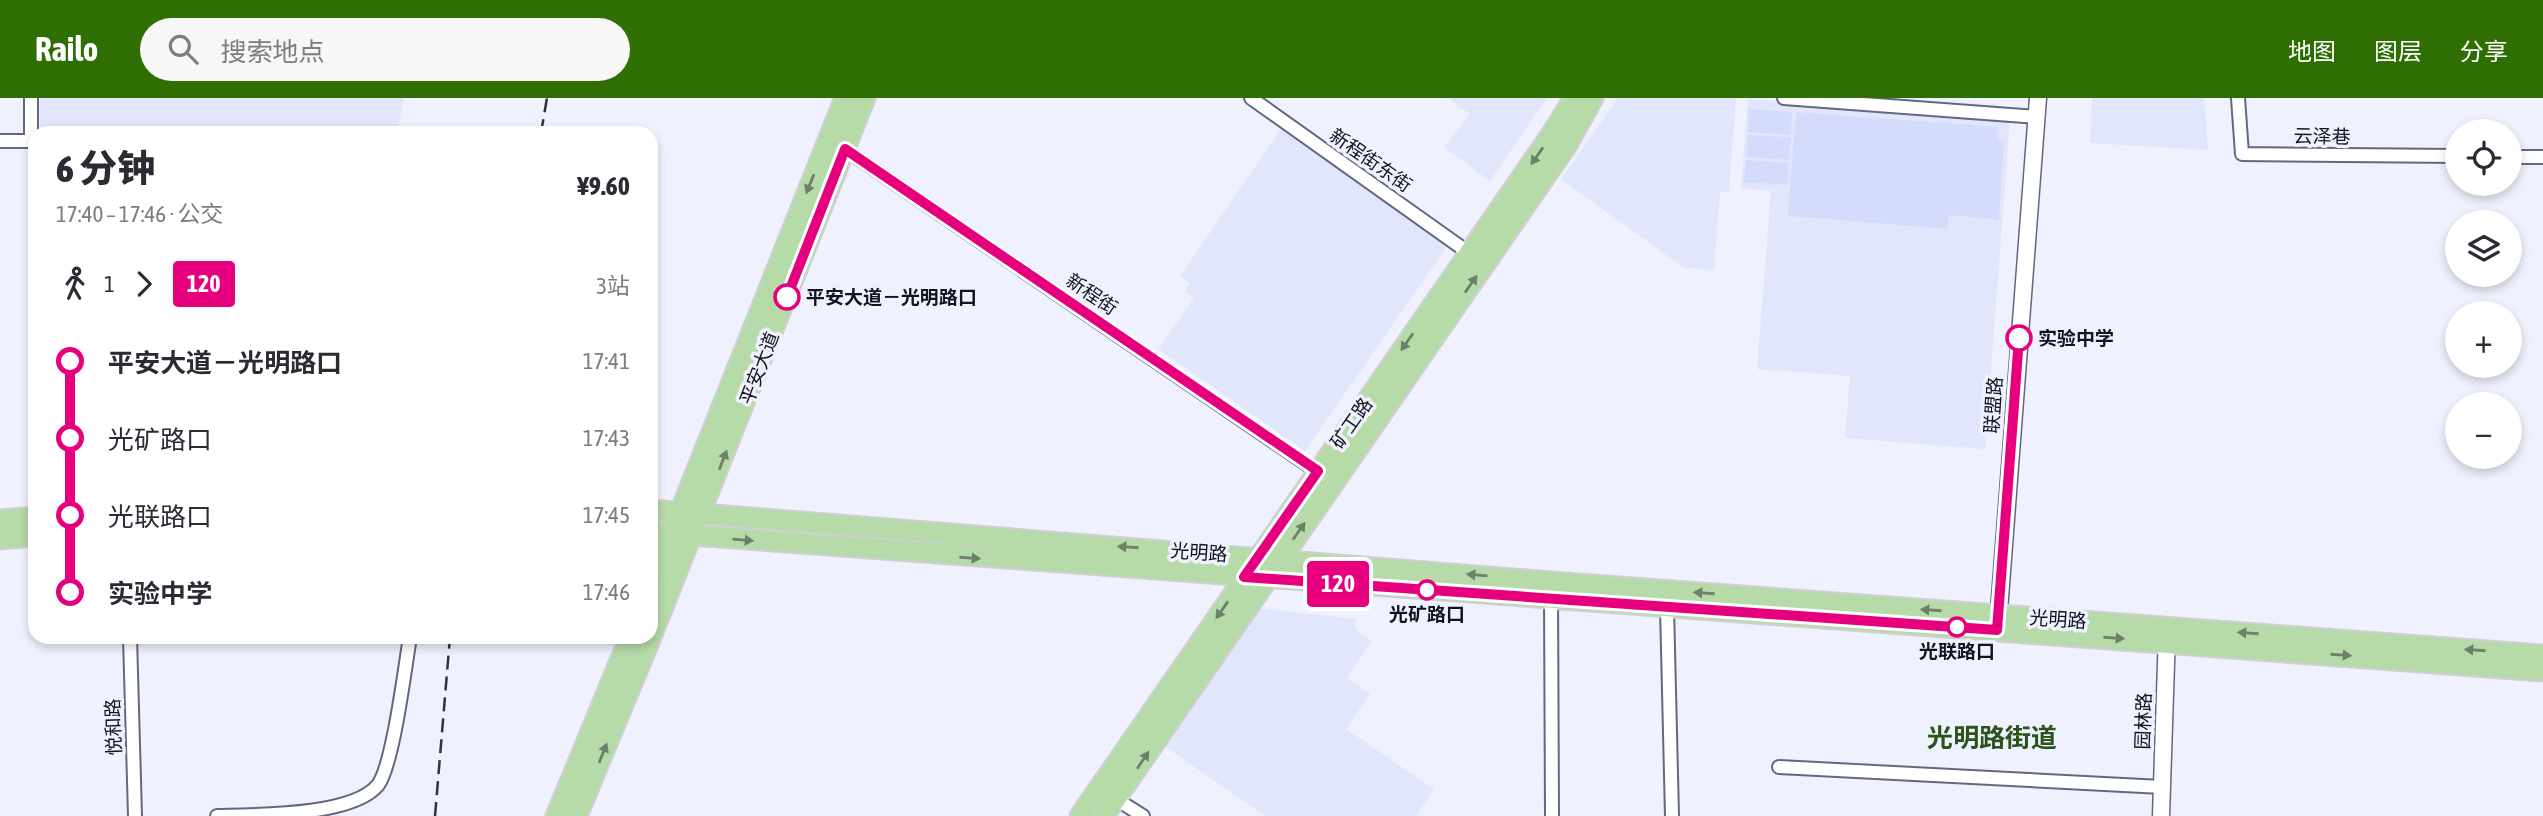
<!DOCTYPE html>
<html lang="zh">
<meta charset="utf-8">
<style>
body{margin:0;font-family:"Asap Condensed","Noto Sans SC",sans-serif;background:#f7f7f7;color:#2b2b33;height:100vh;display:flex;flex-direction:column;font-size:26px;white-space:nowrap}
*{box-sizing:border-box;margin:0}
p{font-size:23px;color:#7c7c81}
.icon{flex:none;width:38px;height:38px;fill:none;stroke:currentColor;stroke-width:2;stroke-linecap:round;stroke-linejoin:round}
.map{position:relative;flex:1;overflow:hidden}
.drawer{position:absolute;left:28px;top:28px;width:630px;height:518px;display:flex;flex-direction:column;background:#fff;border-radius:21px;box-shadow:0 4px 10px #0003}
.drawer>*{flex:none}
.badge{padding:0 14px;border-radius:5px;font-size:24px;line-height:46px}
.fabs{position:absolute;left:2445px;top:21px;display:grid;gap:14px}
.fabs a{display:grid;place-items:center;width:77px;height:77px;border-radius:50%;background:#fff;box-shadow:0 4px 10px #0003;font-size:35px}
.map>.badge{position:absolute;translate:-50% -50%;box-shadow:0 0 0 4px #fff}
.legs{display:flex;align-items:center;gap:10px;height:77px;padding:0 28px;font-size:23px}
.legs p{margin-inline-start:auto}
.overview{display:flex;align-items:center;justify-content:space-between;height:119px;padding:0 28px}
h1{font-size:38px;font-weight:800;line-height:52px}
ul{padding:0 28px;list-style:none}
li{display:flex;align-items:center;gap:24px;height:77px;font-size:26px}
li i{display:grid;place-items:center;width:10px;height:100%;margin:0 9px;background:currentColor}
li i::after{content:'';width:18px;height:18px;margin:-9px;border:5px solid;border-radius:50%;background:#fff}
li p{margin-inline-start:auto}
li:first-child i{background:linear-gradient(#0000 50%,currentColor 0)}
li:last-child i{background:linear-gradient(currentColor 50%,#0000 0)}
header{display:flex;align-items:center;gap:42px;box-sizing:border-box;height:98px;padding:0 35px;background:#2f6e02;color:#fff}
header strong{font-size:33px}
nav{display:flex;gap:38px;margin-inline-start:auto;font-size:24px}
.search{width:490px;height:63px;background:#f7f7f7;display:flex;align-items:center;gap:18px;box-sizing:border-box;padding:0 24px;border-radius:38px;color:#7c7c81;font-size:26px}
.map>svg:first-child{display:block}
</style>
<header>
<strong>Railo</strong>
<div class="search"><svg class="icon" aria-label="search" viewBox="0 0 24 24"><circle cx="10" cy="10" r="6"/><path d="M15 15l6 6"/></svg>搜索地点</div>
<nav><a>地图</a><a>图层</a><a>分享</a></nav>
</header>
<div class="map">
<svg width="2543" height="718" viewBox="0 0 2543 718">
<rect width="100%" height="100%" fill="#eff1fe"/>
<!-- built -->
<path fill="#e1e6fd" d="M40,0H404L397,35H40Z
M1448,0H1547L1490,83L1444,49L1470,16Z
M1618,0H1736L1729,94H1720L1714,172L1684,170L1561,81Z
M2092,0H2204L2208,52L2090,45Z
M1748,1L2010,21L1985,351L1845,340L1850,278L1757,271L1771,93L1741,90Z
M1281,31L1448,147L1305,353L1158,251L1194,200L1185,193L1190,185L1180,178Z
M1257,510L1356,521L1355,531L1372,543L1347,580L1370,596L1346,631L1434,691L1416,718H1265L1163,647Z"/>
<!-- green -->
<path fill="#d5dcfb" d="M1749,11L1792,14L1791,37L1748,34Z
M1796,14L1998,29L1997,42L2004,43L1999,122L1949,117L1947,131L1788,118Z
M1748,37L1791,39L1789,62L1746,59Z
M1746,62L1789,65L1787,87L1744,84Z"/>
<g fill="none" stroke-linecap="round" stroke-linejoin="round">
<!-- street casing -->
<g stroke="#636882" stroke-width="16">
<path id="street" d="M1251,0L1469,155
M1784,0L2036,19
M2238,0L2242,56L2457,58
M0,43H31V0
M839,47L1324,378
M2510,59H2543
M1551,494L1552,718
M1667,509L1672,718
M130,539L135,718
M1779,669L2162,689
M1116,701L1143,718
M217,718C257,717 353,718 378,687C393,667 405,569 410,539"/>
</g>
<!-- secondary casing -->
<g stroke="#636882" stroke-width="19">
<path id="secondary" d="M1998,526L2038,0
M2161,718L2167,535"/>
</g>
<!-- primary casing -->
<g stroke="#cfd0d2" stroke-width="23">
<path id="primary" d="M651,412L1551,484L2543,557
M0,422L35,419
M651,434L2543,573
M0,441L35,438
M651,487L845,0
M651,539L865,0
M556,718L630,539
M577,718L651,539
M1080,718L1553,34L1574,0
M1104,718L1567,47L1593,0"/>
</g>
<!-- street -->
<use href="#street" stroke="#fff" stroke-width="12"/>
<!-- secondary -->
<use href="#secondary" stroke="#fff" stroke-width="16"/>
<!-- primary -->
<use href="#primary" stroke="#b7daa9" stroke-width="19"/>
<!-- rail -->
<path stroke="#30323d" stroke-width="2.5" stroke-dasharray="14 7" stroke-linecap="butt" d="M541,35L547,0
M435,718L450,539"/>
</g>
<!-- one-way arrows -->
<defs><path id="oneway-solid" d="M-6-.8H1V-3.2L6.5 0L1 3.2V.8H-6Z" transform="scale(1.75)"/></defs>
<g fill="#6c806a">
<use href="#oneway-solid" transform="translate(1537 58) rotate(125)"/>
<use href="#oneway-solid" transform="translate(810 86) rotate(112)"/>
<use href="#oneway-solid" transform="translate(1471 186) rotate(-55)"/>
<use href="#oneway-solid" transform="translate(1407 244) rotate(125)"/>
<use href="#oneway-solid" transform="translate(723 362) rotate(-69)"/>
<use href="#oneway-solid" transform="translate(1299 433) rotate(-55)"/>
<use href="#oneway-solid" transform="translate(743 442) rotate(5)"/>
<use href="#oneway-solid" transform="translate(1128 449) rotate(-176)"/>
<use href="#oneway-solid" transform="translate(970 460) rotate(4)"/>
<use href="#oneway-solid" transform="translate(1477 477) rotate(-175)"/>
<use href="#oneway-solid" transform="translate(1704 495) rotate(-176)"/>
<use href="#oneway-solid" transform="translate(1222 512) rotate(125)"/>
<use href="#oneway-solid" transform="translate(1931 512) rotate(-176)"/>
<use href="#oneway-solid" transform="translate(2248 535) rotate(-176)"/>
<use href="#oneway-solid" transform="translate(2114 540) rotate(4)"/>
<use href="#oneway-solid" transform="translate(2475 552) rotate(-176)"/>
<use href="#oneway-solid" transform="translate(2341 557) rotate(4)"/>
<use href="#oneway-solid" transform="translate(603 655) rotate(-68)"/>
<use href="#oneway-solid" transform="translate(1143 662) rotate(-56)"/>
</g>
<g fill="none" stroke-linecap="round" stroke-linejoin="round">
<!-- line-1 casing -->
<g stroke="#fff" stroke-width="16">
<path id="line-1" d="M787,199L845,51L1318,373L1244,479L1997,532L2019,240"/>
</g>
<!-- line-1 -->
<use href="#line-1" stroke="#e6007e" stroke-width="10"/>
</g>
<!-- markers -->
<g fill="#fff" stroke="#e6007e" stroke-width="3.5">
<circle cx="787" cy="199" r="12"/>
<circle cx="2019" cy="240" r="12"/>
<circle cx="1427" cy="492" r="9"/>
<circle cx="1957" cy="529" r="9"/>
</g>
<g text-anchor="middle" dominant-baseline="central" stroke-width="7" stroke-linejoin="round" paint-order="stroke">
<!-- street labels -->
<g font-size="19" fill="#11131d" stroke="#eff1fe">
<text transform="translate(2322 38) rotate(1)">云泽巷</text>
<text transform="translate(1371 62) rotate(35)">新程街东街</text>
<text transform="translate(1092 196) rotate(34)">新程街</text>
<text transform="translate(759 270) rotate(-69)">平安大道</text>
<text transform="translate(1993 307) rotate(-86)">联盟路</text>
<text transform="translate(1351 325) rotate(-55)">矿工路</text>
<text transform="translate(1199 454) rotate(4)">光明路</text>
<text transform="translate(2058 521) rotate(4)">光明路</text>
<text transform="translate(2143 623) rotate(-88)">园林路</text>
<text transform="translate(113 629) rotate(-92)">悦和路</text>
</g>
<!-- stop labels -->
<g font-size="19" font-weight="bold" fill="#11131d" stroke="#eff1fe" text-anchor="start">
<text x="806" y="199">平安大道－光明路口</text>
<text x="2038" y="240">实验中学</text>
<text x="1427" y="516" text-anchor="middle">光矿路口</text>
<text x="1957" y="553" text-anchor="middle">光联路口</text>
</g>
<!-- district labels -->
<g font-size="26" font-weight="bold" fill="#2b5418" stroke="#eff1fe">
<text x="1992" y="640">光明路街道</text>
</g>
</g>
</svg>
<div class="fabs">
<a><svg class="icon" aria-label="locate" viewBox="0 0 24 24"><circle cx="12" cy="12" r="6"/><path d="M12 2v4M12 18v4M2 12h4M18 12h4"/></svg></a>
<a><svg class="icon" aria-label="layers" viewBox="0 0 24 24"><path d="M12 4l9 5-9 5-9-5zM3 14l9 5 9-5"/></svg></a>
<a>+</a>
<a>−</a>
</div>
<b class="badge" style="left:1338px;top:486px;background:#e6007e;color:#fff">120</b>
<section class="drawer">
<div class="overview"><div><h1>6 分钟</h1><p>17:40 – 17:46 · 公交</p></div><b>¥9.60</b></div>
<div class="legs"><svg class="icon" aria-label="walk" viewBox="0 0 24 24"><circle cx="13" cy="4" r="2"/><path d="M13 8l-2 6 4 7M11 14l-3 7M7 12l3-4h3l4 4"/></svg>1<svg class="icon" aria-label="forward" viewBox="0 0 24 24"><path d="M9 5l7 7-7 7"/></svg><b class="badge" style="background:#e6007e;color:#fff">120</b><p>3站</p></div>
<ul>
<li><i style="color:#e6007e"></i><b>平安大道－光明路口</b><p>17:41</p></li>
<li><i style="color:#e6007e"></i><span>光矿路口</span><p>17:43</p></li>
<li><i style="color:#e6007e"></i><span>光联路口</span><p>17:45</p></li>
<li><i style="color:#e6007e"></i><b>实验中学</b><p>17:46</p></li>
</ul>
</section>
</div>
